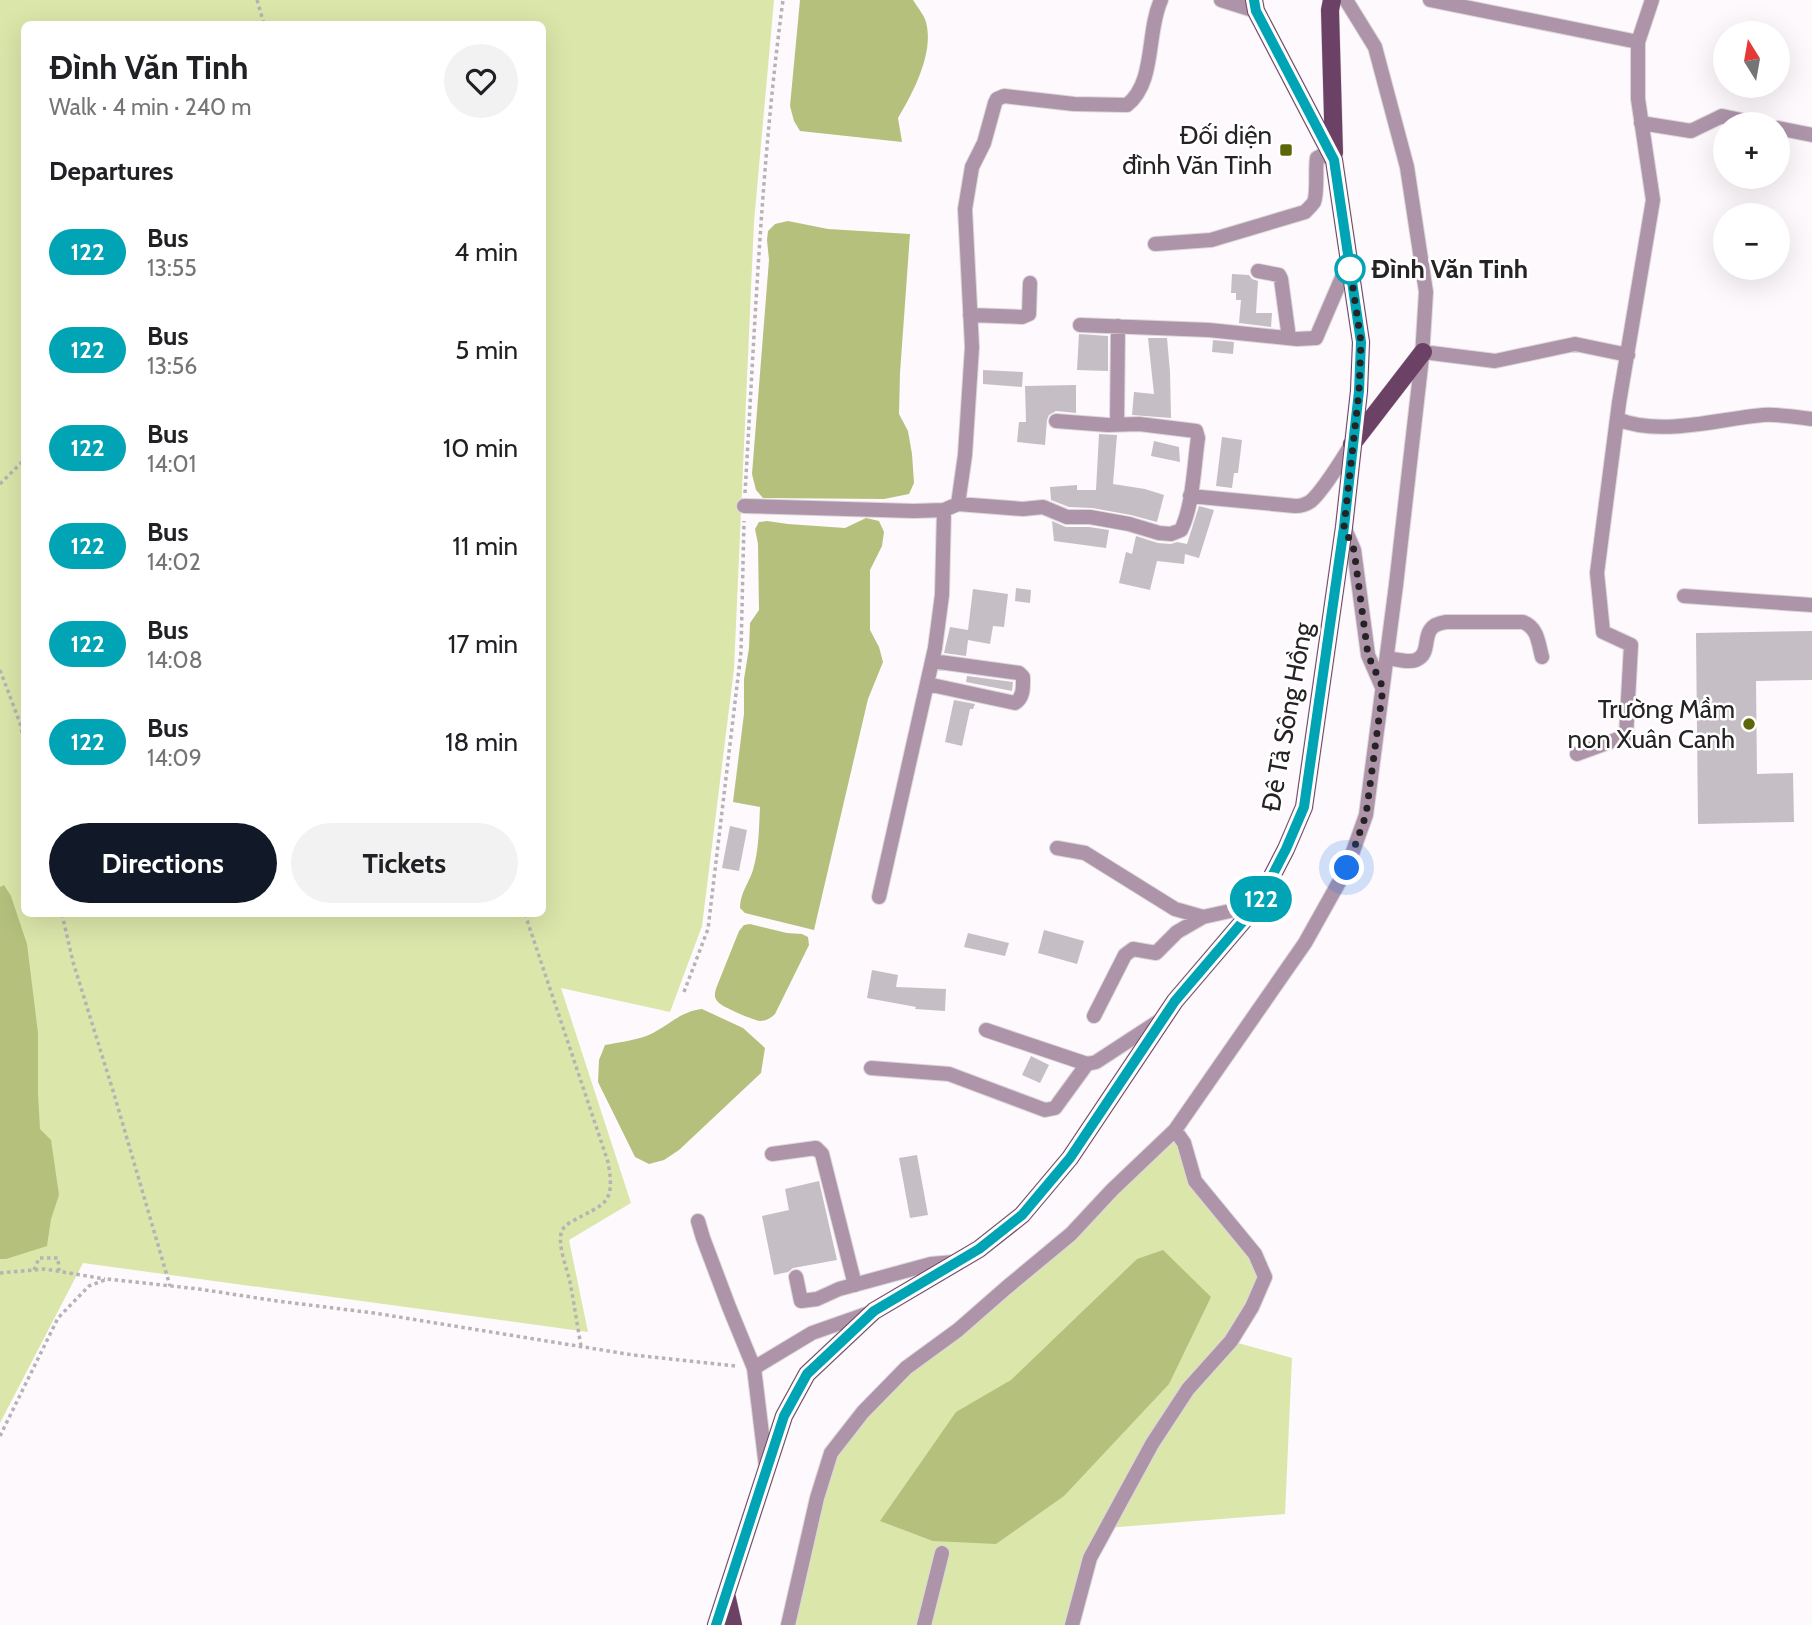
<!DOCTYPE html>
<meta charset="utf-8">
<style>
body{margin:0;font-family:Cabin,sans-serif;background:#f2f2f2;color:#202124;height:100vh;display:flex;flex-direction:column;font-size:26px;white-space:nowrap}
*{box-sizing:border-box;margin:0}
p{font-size:23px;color:#757577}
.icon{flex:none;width:38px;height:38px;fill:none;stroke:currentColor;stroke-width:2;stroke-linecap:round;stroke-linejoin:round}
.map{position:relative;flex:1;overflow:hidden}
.side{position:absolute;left:21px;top:21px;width:525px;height:896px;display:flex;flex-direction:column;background:#fff;border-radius:10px;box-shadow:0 7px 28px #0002}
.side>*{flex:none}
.badge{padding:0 14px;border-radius:23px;font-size:24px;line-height:46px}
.needle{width:46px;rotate:349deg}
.controls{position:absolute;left:1713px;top:21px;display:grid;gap:14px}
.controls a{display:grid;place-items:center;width:77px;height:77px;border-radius:50%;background:#fff;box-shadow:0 7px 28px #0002;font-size:35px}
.you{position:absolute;width:35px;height:35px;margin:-18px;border:5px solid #fff;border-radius:50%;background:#1a73e8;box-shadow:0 0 0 10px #1a73e833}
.map>.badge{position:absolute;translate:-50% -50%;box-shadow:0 0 0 4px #fff}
h2{padding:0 28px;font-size:26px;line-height:63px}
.round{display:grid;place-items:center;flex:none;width:74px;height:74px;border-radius:37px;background:#f2f2f2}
.head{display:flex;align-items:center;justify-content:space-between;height:119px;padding:0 28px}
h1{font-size:33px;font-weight:800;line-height:52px}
.primary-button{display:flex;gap:14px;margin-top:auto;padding:14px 28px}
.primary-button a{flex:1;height:80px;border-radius:42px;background:#111827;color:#fff;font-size:28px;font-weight:800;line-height:80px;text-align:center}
.primary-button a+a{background:#f2f2f2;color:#202124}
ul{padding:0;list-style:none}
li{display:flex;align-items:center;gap:21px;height:98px;padding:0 28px}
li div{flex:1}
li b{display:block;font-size:26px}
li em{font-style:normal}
li .badge{min-width:77px;font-weight:700;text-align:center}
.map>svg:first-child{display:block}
</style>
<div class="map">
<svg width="1812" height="1625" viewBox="0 0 1812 1625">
<rect width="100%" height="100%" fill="#fef9fd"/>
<!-- green -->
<path fill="#dbe6aa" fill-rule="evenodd" d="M0,0H774L754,222L734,669L702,926L670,1012L561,988L631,1203L569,1240L588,1332L83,1263L0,1423ZM24,24H542V914H24Z
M1175,1130L1196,1181L1265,1277L1231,1341L1292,1358L1285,1514L1106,1528L1072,1625H788L831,1453L863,1412L958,1330Z"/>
<!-- water -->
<path fill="#b4c07c" d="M800,0H913C917,6 922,13 925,19C936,50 913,93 898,118L902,142L800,131L794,121L790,106Z
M788,221L828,229L910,234L900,373L899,414L908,431L912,454L914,483L909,494L884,499L763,498L756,490L752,474L769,260L767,240L768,231L775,224Z
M866,518L879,521L884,532L882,546L870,570V630L879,647L883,662L868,699L814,930L745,913L740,908C740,893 749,883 753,870C759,850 759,827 760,807L733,802L744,714V679L749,648L750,623L759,610L758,544L755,529L759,522L767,521L788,524L845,528Z
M4,885L11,896L27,944L38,1033V1094L40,1129L51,1140L59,1195L51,1219L47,1246L6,1259H0V887Z
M750,924L787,933L802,934L808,937L809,945L775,1014C771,1018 766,1021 760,1021C753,1020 722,1007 718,1002C713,997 715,992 717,986L739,931L744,925Z
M702,1009L743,1028L765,1048L761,1073L679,1150L664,1160L649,1164L635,1157L598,1082L599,1060L605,1045C621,1042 639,1040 653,1033C670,1024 682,1011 702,1009Z
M1163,1250L1211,1297L1169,1384L1064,1496L996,1544L933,1541L880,1521L956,1412L1011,1380L1137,1259Z"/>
<!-- building -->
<path fill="#c6bec5" d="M1232,274L1249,275L1252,279L1258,281L1256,313H1272L1271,327L1239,323L1241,300H1236V293H1231Z
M1079,334L1108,336V371L1077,370Z
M1148,338H1167L1170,372L1171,418L1132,415L1134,392L1154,394Z
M1213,340L1234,342L1233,354L1212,352Z
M983,370L1023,372L1022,387L983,384Z
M1076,385V413L1056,411L1049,415L1047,420L1045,445L1017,442L1019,422H1026L1025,386Z
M1099,434L1117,435L1113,484L1145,489L1164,495L1157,522L1131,515L1092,508L1069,507L1051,500L1050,487L1077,485V490H1096Z
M1222,437L1242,440L1238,473H1234L1232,488L1216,486Z
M1154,441L1179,447L1180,462L1151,456Z
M1199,506L1214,510L1199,558L1185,554L1184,564L1157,561L1150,590L1119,583L1126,552L1132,554L1136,536L1158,543L1171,544L1177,542L1187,544Z
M1052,521L1066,527H1089L1109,530L1106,548L1054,541Z
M1016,588L1031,590L1030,603L1015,601Z
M973,589L1008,594L1004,627L993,626L990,644L968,640L966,656L944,653L950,627L968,630Z
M1812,631V680L1756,681L1757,774L1793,773L1794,822L1698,824L1696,633Z
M967,676L1013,682L1012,691L966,682Z
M954,700L975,704L973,709H970L962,746L945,742Z
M730,826L747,830L739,871L722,868Z
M1044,930L1084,941L1077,964L1038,953Z
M968,933L1009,943L1005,956L964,947Z
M872,970L898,975L896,987L946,989L945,1011L915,1009L916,1007L867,998Z
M1031,1056L1049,1065L1040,1083L1022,1075Z
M917,1155L928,1215L910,1218L899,1158Z
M819,1181L837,1260L793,1268L788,1272L774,1275L762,1216L789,1210L785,1189Z"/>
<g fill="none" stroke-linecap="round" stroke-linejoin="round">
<!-- minor casing -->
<g stroke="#dbd7da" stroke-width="16">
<path id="minor" d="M1221,0L1256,11
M1430,0L1638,42
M1641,123L1691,131L1722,116L1760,124
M1778,128L1812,135
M1155,244L1211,240L1305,212C1307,210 1313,204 1314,202C1318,193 1315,170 1317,158L1323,155L1334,160
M1258,271L1279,275L1281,279L1289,338
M970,315L1022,317L1029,314L1030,283
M1080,325L1209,330L1297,339L1316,338L1349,261
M1423,352L1495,361L1575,344L1628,355
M1617,419C1661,437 1717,419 1763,415C1779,414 1796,417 1812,419
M1117,425L1118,326
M1190,496L1295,506C1301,506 1307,504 1311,501C1324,490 1342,459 1352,444
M958,504L965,455L972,347L965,209L972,167L984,143L995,103L997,99L1004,96L1074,104L1127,105C1156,82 1146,33 1161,0
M744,506L914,511L944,510L958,504L1023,509L1043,507L1067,517H1090L1129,524L1159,533L1171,534L1181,530C1193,506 1194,465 1198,438L1196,431L1139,424L1108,425L1056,421
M1344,527L1354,550L1368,655L1382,687
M1684,596L1812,605
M1387,658C1395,659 1409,663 1416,660C1435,652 1416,626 1446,622H1523C1538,628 1538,642 1542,657
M927,684L1015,703C1024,697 1023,687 1023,677L1019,673L932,661
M1577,754L1626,736L1631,645L1603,632L1597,573L1619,403L1653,200L1638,99V42L1652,0
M1057,848L1085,853L1175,909L1203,917L1257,905
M879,897L935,648L942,595L944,510
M1094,1016L1125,955L1133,949L1156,953L1177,932L1203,917
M986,1030L1087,1064L1096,1062L1159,1021
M871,1068L949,1074L1045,1110L1055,1108L1087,1064
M772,1154L816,1148L822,1154L855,1285
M698,1221L703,1238L729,1307L754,1368L766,1467
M796,1277L801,1301L817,1299L839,1289L931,1264L954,1262
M754,1368L812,1333L869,1313
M788,1625L817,1498L831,1453L863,1412L906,1368L958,1330L1006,1288L1071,1234L1112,1190L1175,1130L1305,943L1347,868L1366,815L1396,585L1422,357L1426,292L1407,167L1375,47L1346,0
M924,1625L942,1553
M1072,1625L1090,1558L1152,1444L1188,1389L1231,1341L1252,1307L1265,1277L1255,1254L1195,1181L1184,1143L1175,1130"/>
</g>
<!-- primary casing -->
<g stroke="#dbd7da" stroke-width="19">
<path id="primary" d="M1332,0L1330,10L1334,153
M1352,444L1423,352
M726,1594L733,1625
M716,1625L784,1416L807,1374L874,1311L979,1249L1022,1215L1070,1158L1175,1001L1257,905L1286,849L1304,807L1344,527L1359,391L1361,342L1334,160L1256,11L1254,0"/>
</g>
<!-- path -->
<path stroke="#b6b2b5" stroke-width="3.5" stroke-dasharray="3.5 3.5" stroke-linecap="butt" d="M257,0L264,24
M0,484L24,460
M745,493C755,328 761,163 783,0
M0,670L20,723L24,741
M62,914L73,962L114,1094L170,1286
M525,914L608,1162C616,1206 604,1203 571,1222C566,1225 562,1228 561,1234C558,1246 567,1269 570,1282C574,1303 577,1324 581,1346
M684,992L708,929L741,652L744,521
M34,1270L39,1258H58L59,1271
M0,1273L45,1269L105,1279
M0,1436L58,1318L89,1286L107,1279L199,1289L277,1301L374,1313L633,1355L736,1366"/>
<!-- minor -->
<use href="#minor" stroke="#ad94a9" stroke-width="14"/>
<!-- primary -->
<use href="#primary" stroke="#6b4165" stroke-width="18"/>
</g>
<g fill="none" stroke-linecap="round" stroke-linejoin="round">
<!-- line casing -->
<g stroke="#fff" stroke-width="16">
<path id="line" d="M716,1625L784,1416L807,1374L874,1311L979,1249L1022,1215L1070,1158L1175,1001L1257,905L1286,849L1304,807L1344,527L1359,391L1361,342L1334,160L1256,11L1254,0"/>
</g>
<!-- line -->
<use href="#line" stroke="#00a4b4" stroke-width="10"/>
<!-- walk -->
<path stroke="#262325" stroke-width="7" stroke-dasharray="0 12.6" d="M1347,868L1366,815L1383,688L1368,655L1354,550L1344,527L1359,391L1361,342L1349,261L1350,269"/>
</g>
<!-- markers -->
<g fill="#5d6609" stroke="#fff" stroke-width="2.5">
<rect x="1279" y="143" width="14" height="14" rx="3.5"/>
<circle cx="1749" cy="724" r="7"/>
</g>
<circle fill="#fff" stroke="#00a4b4" stroke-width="3.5" cx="1350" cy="269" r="14"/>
<g text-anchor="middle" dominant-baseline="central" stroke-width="5" stroke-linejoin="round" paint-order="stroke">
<!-- poi labels -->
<g font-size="26" fill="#262325" stroke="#fff" text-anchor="end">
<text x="1272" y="135">Đối diện<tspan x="1272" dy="30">đình Văn Tinh</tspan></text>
<text x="1735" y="709">Trường Mầm<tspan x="1735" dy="30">non Xuân Canh</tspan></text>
</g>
<!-- stop labels -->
<g font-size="26" font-weight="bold" fill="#262325" stroke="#fff" text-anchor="start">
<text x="1371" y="269">Đình Văn Tinh</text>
</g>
<!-- street labels -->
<g font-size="26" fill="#262325" stroke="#fff">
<text transform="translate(1287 717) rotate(-80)">Đê Tả Sông Hồng</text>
</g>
</g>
</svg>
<div class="controls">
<a><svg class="needle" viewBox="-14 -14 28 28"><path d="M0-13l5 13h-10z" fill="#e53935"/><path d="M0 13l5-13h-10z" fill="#757577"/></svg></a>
<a>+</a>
<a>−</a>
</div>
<div class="you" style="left:1347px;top:868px"></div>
<b class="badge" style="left:1261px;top:899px;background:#00a4b4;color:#fff">122</b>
<section class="side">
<div class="head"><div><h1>Đình Văn Tinh</h1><p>Walk · 4 min · 240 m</p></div><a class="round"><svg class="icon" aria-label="heart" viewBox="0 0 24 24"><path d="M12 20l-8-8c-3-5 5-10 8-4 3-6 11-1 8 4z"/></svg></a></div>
<h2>Departures</h2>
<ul>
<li><span class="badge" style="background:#00a4b4;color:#fff">122</span><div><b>Bus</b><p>13:55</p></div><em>4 min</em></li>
<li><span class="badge" style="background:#00a4b4;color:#fff">122</span><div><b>Bus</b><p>13:56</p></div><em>5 min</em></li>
<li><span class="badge" style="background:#00a4b4;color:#fff">122</span><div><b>Bus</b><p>14:01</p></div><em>10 min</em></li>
<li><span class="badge" style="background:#00a4b4;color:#fff">122</span><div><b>Bus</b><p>14:02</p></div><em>11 min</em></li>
<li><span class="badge" style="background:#00a4b4;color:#fff">122</span><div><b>Bus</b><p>14:08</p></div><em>17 min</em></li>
<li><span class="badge" style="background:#00a4b4;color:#fff">122</span><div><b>Bus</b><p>14:09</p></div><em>18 min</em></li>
</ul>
<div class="primary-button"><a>Directions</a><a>Tickets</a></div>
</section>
</div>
